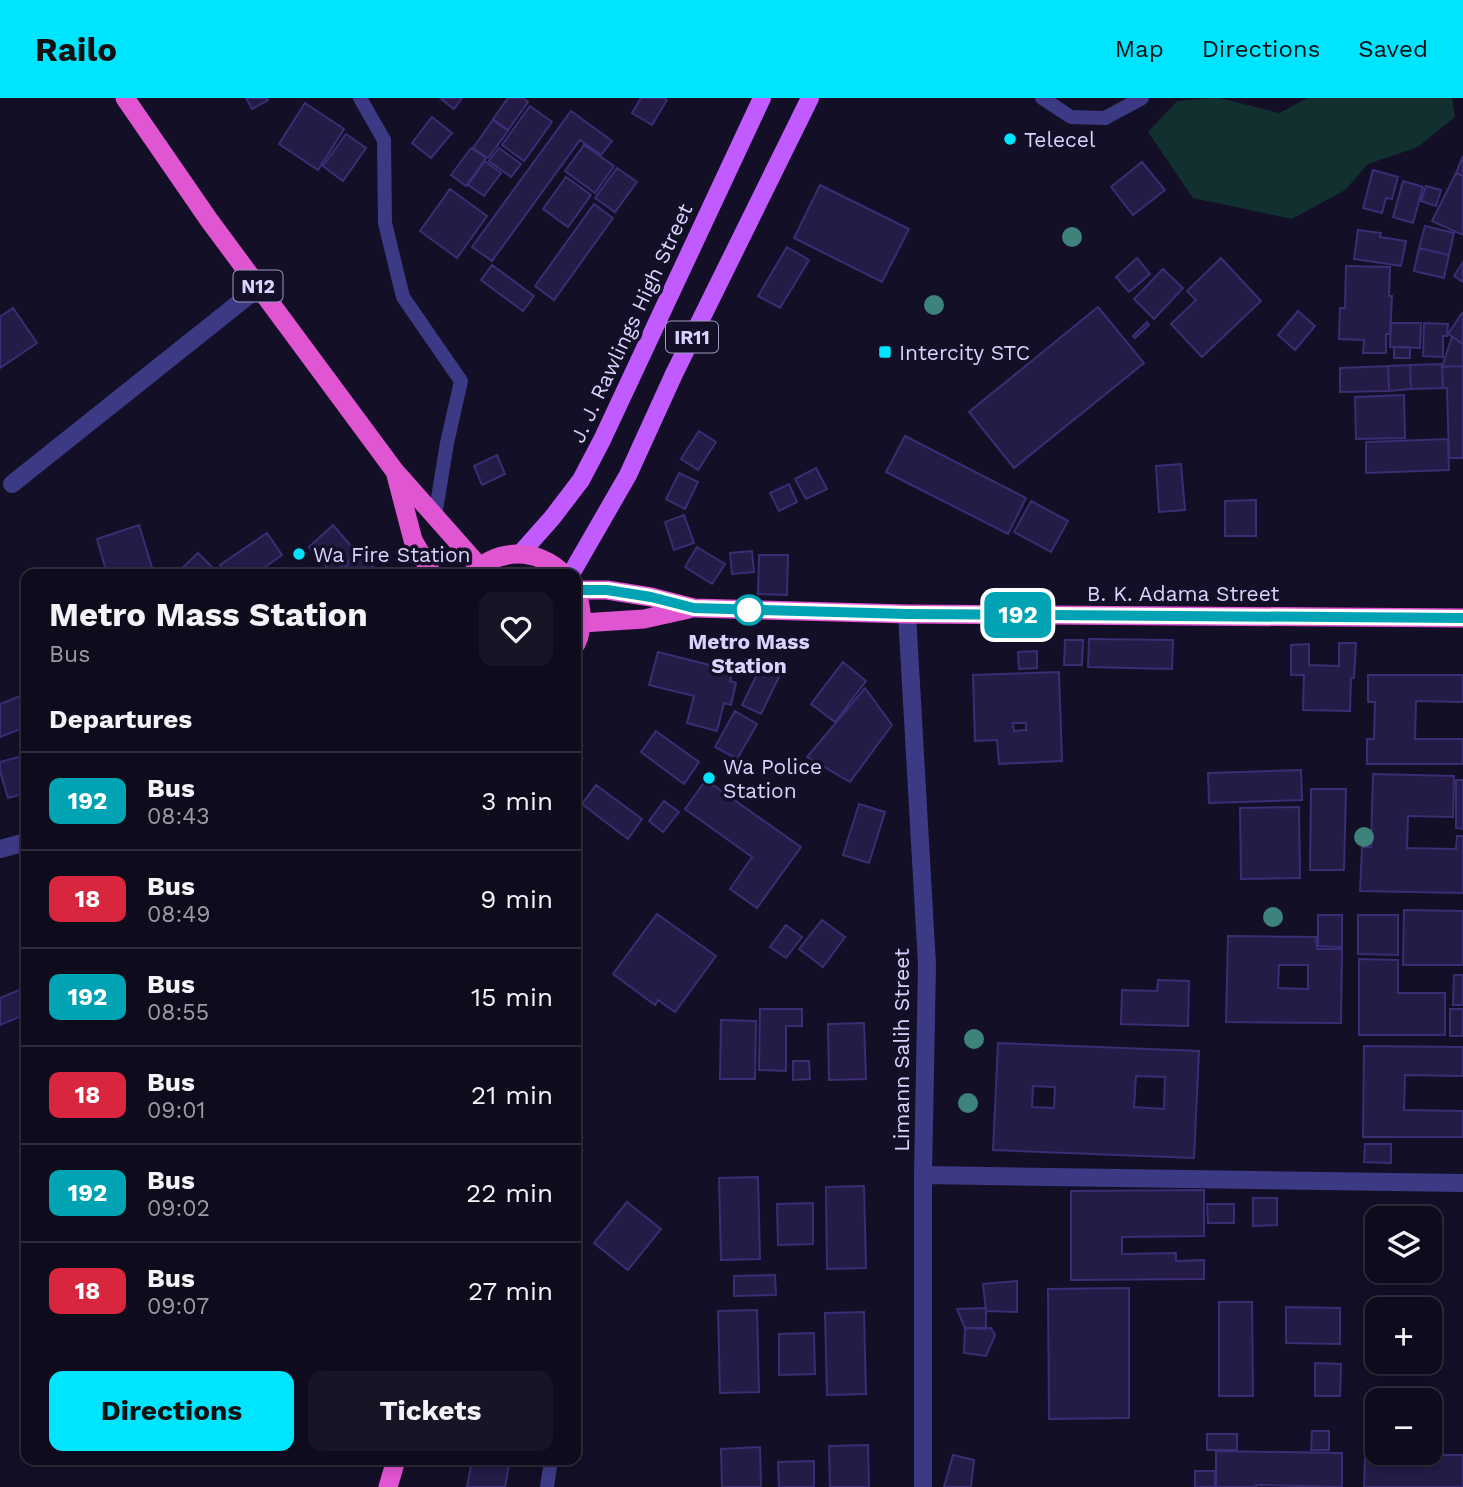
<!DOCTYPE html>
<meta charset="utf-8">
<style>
body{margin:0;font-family:"Work Sans",sans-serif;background:#171425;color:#f1f3f6;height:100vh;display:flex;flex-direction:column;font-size:26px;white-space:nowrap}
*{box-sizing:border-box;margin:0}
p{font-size:23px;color:#9b9ba3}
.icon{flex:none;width:38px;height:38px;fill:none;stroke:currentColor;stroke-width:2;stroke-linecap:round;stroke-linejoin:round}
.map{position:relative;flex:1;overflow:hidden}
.panel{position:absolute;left:21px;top:471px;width:560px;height:896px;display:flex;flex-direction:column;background:#0e0b1c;border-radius:14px;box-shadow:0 4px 10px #0003,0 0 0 2px #2e2b3b}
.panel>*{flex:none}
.badge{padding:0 14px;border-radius:10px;font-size:24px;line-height:46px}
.tools{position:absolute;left:1365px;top:1108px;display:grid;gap:14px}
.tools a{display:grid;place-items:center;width:77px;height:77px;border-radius:14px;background:#0e0b1c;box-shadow:0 4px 10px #0003,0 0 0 2px #2e2b3b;font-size:35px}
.map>.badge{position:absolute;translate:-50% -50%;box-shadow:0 0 0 4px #fff}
h2{padding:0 28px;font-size:26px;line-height:63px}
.round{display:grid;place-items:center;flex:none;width:74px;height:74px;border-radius:14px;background:#171425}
.head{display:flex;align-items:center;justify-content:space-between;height:119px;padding:0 28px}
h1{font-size:33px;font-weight:700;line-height:52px}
.action{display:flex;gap:14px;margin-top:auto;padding:14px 28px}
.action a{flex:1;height:80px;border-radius:14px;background:#00e5ff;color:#111;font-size:28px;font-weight:700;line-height:80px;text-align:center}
.action a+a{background:#171425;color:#f1f3f6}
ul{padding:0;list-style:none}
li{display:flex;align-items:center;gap:21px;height:98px;padding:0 28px;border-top:2px solid #2e2b3b}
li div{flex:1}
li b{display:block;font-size:26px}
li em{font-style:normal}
li .badge{min-width:77px;font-weight:700;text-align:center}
header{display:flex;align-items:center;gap:42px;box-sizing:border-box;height:98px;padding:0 35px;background:#00e5ff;color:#111}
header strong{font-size:33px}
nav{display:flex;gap:38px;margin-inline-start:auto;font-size:24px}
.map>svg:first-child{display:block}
</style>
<header>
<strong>Railo</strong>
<nav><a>Map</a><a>Directions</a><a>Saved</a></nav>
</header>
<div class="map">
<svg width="1463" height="1389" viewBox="0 0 1463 1389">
<rect width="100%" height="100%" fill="#130f26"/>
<!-- green -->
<path fill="#12302f" d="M1210,0H1220L1279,15L1308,0H1452L1455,19L1418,49L1368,66L1345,92L1292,121L1193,100L1148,34L1177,3Z"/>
<!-- building -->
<path fill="#241b47" stroke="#3b2d73" stroke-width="2" fill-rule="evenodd" d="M246,0H267L268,2L252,11Z
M440,0H462L454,11Z
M508,0H523L528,4L508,32L493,21Z
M641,0H663L667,2L652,27L632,15Z
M305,5L344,31L318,72L279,46Z
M530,8L552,24L524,63L502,47Z
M571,13L612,43L601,57L580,42L492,163L472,149Z
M432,19L452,35L431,60L412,45Z
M493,22L508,33L488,60L473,50Z
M346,36L366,50L343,83L323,68Z
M584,47L614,68L595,95L565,73Z
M471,50L486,60L466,88L451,77Z
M499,50L521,66L511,79L489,63Z
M1463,58V78L1456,75Z
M485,63L501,75L484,98L468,87Z
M1142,64L1165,92L1133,117L1111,89Z
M617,70L637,84L615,114L595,100Z
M1373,72L1398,79L1392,101L1386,100L1382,115L1363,110Z
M1456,75L1463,78V137L1432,123Z
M566,79L591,97L568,129L543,111Z
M1403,83L1423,89L1413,125L1393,119Z
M820,87L909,131L882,184L794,140Z
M1426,88L1441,92L1436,108L1421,103Z
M450,91L487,118L457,160L420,133Z
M594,106L613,120L554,202L535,188Z
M1425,128L1454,135L1449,157L1419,150Z
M1358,132L1381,135L1380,139L1406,143L1401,168L1354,161Z
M787,149L809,162L780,210L758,198Z
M1419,150L1449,157L1444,180L1414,173Z
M1137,160L1150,176L1129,194L1116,179Z
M1221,160L1261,203L1202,259L1171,226L1196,202L1187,193Z
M1463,164V184L1454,178Z
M492,167L534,198L523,213L481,182Z
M1346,168L1390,169L1389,198H1392L1390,236H1386V255H1363L1364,242L1339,241L1340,210H1345Z
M1163,171L1183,190L1154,221L1134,201Z
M1098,209L1144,265L1014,370L969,314Z
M13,210L37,245L0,270V219Z
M1298,213L1315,228L1295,252L1278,237Z
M1462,215L1463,216V246L1448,236Z
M1147,224L1149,227L1135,240L1133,238Z
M1391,225H1421L1420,250L1390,249Z
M1424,225L1448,226L1447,238H1443V259L1423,258Z
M1452,239L1463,246V268L1442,269Z
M1394,249H1410V260H1394Z
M1442,266L1443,290L1411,291L1410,267Z
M1410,267L1411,291L1389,293L1388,268Z
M1388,268L1389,293L1340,294V270Z
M1463,268V360H1449L1447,290H1443L1442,269Z
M1404,297L1405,340L1356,341L1355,299Z
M699,333L716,344L698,372L681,361Z
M905,338L1026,400L1008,436L886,374Z
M1448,341L1449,372L1366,375V344Z
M497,357L505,376L482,387L474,368Z
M1181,366L1185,412L1159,414L1156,368Z
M816,370L827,391L806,401L795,381Z
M679,375L698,384L685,411L666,401Z
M789,386L797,404L779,413L770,395Z
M1256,402V438H1225V403Z
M1031,403L1068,423L1051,454L1014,434Z
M684,417L694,445L674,452L665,424Z
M139,427L154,476H107L97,441Z
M333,427L357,455L333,476L309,449Z
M267,435L282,457L255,476H226L220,467Z
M697,449L725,466L712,486L685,469Z
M752,453L754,474L732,476L730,455Z
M198,455L219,476H176Z
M361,455L380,476H337Z
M759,457H788L787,497L758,496Z
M1089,541L1173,542L1172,571L1088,569Z
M1065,542H1083L1082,567H1064Z
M1339,545H1356L1354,580H1351L1350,613L1303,612L1304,577H1291V547L1309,546V567L1339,568Z
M1037,553V570L1019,571L1018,554Z
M658,554L733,573L730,583L736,585L731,607L724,605L717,633L687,625L694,598L649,587Z
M843,564L866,583L835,624L811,606Z
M760,570L779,579L761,616L742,607Z
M1059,574L1062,663L999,666L997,642L975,643L973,577ZM1013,625H1026V632L1014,633Z
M1368,577H1463V604L1416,603L1415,641H1463V666H1367V641H1374L1375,604H1368Z
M865,590L892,627L850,684L807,659Z
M26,596V629L0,639V606Z
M735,613L757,626L737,661L715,649Z
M656,633L699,664L684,686L641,654Z
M26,657V695L8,700L0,673V664Z
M1301,672L1302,702L1209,705L1208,675Z
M1373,676L1454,678L1453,719L1408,718L1407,750L1456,751L1457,738H1463V795L1360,793L1362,749H1371Z
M706,682L801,749L757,810L730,791L752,759L685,711Z
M1456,682H1463V731L1456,730Z
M596,687L642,721L628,741L582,706Z
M1311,691H1346L1344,772H1310Z
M664,703L679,714L663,734L649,723Z
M859,706L885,714L869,765L843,757Z
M1299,709L1300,780L1241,781L1240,710Z
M1404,812L1463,813V867H1403Z
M657,816L716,858L675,914L658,902L655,907L613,876Z
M1318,817H1342V849L1318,848Z
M1358,817H1398V857L1358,856Z
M822,822L845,839L823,869L799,851Z
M786,827L802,839L786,860L770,849Z
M1228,838L1316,839L1317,851H1342L1341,925L1226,924ZM1279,867H1308V891L1278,890Z
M1359,861L1398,862V895H1445V937H1359Z
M1454,877H1463V907H1453Z
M1158,882L1189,883L1188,928L1121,926L1122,892L1157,893Z
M26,889V916L0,927V900Z
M760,911H802V928H786V973L759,972Z
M1450,911H1463V938H1450Z
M721,922L756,923L755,981H720Z
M864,925L866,981L829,982L828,926Z
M998,945L1199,953L1194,1060L993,1052ZM1136,978L1165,979L1164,1011L1134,1009ZM1033,988L1055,989L1054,1010L1032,1009Z
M1364,948L1463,949V978L1405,977L1404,1012L1463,1013V1039H1363Z
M793,963H809L810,981L793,982Z
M1365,1046H1391V1065L1364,1064Z
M758,1079L760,1161L721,1162L719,1080Z
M864,1088L866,1170L827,1171L826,1089Z
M1204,1092V1138L1122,1139V1156L1176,1155V1163L1204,1162V1181L1071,1182V1093Z
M1253,1100H1277V1127L1253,1128Z
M627,1104L661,1131L628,1172L594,1145Z
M813,1105V1146L778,1147L777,1106Z
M1207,1106H1234V1125H1208Z
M775,1177L776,1197L734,1198V1178Z
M1017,1183V1214L986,1213L983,1186Z
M1129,1190V1320L1049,1321L1048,1191Z
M1219,1204H1252L1253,1298H1219Z
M1286,1209L1340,1210V1246L1286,1245Z
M986,1210V1231L965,1230L957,1211Z
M757,1212L759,1294L720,1295L718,1213Z
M864,1214L866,1296L827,1297L825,1215Z
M965,1230H991L995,1237L986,1258L964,1255Z
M814,1235L815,1276L779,1277V1236Z
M1315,1265L1341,1266L1340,1298H1315Z
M1312,1333H1329V1352H1311Z
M1207,1336H1237V1352H1207Z
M868,1347L869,1389H830L829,1348Z
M760,1349L761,1389H722L721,1351Z
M1216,1353L1342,1355V1389L1256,1387V1389H1216Z
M953,1357L974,1362L971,1389H944Z
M1365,1357H1463V1389H1364Z
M472,1362H510L505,1389H467Z
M814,1363V1389H779L778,1364Z
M1195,1373H1215V1389H1195Z"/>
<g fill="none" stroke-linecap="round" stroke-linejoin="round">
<!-- service -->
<path stroke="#3d3a85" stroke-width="14" d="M360,0L384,42L385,125L403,199L461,283L447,345L435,418
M1042,0L1071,19L1105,20L1142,0
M547,1389L551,1362"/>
<!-- minor -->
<path stroke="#3d3a85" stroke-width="18" d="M12,386L259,189
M907,516L927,867L923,1077V1389
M0,751L26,744
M923,1077L1463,1085"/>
<!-- primary -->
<path stroke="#c25bff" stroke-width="18" d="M520,456L552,420L581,382L602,342L762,0
M571,476L628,377L674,276L810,0"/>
<!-- trunk -->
<path stroke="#e055d1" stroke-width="19" d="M125,0L209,122L394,372L479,468
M396,377L413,442L432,476
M472,476C499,449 537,450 564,476
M576,492H607L651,499L694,510L907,516L1463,520
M576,493C582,510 584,529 576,546
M582,525L644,521L689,511
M388,1389L396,1362"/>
</g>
<!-- trees -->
<g fill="#3d827b">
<circle cx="1072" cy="139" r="10"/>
<circle cx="934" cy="207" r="10"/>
<circle cx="1364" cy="739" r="10"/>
<circle cx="1273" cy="819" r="10"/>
<circle cx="974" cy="941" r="10"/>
<circle cx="968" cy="1005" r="10"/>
</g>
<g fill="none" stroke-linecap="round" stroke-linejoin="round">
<!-- line casing -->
<g stroke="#fff" stroke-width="16">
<path id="line" d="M576,492H607L651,499L694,510L907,516L1463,520"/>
</g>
<!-- line -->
<use href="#line" stroke="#00a3b4" stroke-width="10"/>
</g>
<!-- markers -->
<g fill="#00e5ff" stroke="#130f26" stroke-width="2.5">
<circle cx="1010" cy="41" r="7"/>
<rect x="878" y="247" width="14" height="14" rx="3.5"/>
<circle cx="299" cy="456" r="7"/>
<circle cx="709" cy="680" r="7"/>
</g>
<circle fill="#fff" stroke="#00a3b4" stroke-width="3.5" cx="749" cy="512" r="14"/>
<g text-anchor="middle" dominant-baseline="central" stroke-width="7" stroke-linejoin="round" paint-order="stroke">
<!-- shield labels -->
<g fill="#130f26" stroke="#9e99be" stroke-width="2">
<rect x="233.5" y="172.5" width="49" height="31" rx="5"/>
<rect x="666" y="223.5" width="52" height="31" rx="5"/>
</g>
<g font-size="19" font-weight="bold" fill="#d9d4ff">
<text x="258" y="188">N12</text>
<text x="692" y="239">IR11</text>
</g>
<!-- poi labels -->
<g font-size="21" fill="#d9d4ff" stroke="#130f26" text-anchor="start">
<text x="1024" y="41">Telecel</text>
<text x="899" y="254">Intercity STC</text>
<text x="313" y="456">Wa Fire Station</text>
<text x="723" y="668">Wa Police<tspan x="723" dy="24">Station</tspan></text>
</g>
<!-- street labels -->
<g font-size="21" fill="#d9d4ff" stroke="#130f26">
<text transform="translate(631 225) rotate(-65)">J. J. Rawlings High Street</text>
<text x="1183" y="495">B. K. Adama Street</text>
<text transform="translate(901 952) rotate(-90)">Limann Salih Street</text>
</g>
<!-- stop labels -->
<g font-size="21" font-weight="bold" fill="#d9d4ff" stroke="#130f26">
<text x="749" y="543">Metro Mass<tspan x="749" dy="24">Station</tspan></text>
</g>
</g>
</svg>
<div class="tools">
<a><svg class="icon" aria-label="layers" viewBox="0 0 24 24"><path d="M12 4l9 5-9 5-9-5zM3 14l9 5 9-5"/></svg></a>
<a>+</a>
<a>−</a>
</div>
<b class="badge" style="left:1018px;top:517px;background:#00a3b4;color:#fff">192</b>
<section class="panel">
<div class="head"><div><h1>Metro Mass Station</h1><p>Bus</p></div><a class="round"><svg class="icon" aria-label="heart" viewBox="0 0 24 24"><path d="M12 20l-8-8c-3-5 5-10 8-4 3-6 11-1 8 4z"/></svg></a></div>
<h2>Departures</h2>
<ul>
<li><span class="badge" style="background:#00a3b4;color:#fff">192</span><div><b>Bus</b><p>08:43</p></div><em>3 min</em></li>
<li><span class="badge" style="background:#d7263d;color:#fff">18</span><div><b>Bus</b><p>08:49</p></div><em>9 min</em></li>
<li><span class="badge" style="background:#00a3b4;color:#fff">192</span><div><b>Bus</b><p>08:55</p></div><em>15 min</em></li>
<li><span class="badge" style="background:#d7263d;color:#fff">18</span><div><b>Bus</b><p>09:01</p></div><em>21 min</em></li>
<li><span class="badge" style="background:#00a3b4;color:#fff">192</span><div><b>Bus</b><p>09:02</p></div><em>22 min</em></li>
<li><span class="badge" style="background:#d7263d;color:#fff">18</span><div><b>Bus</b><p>09:07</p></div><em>27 min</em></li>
</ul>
<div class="action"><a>Directions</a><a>Tickets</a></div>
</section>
</div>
